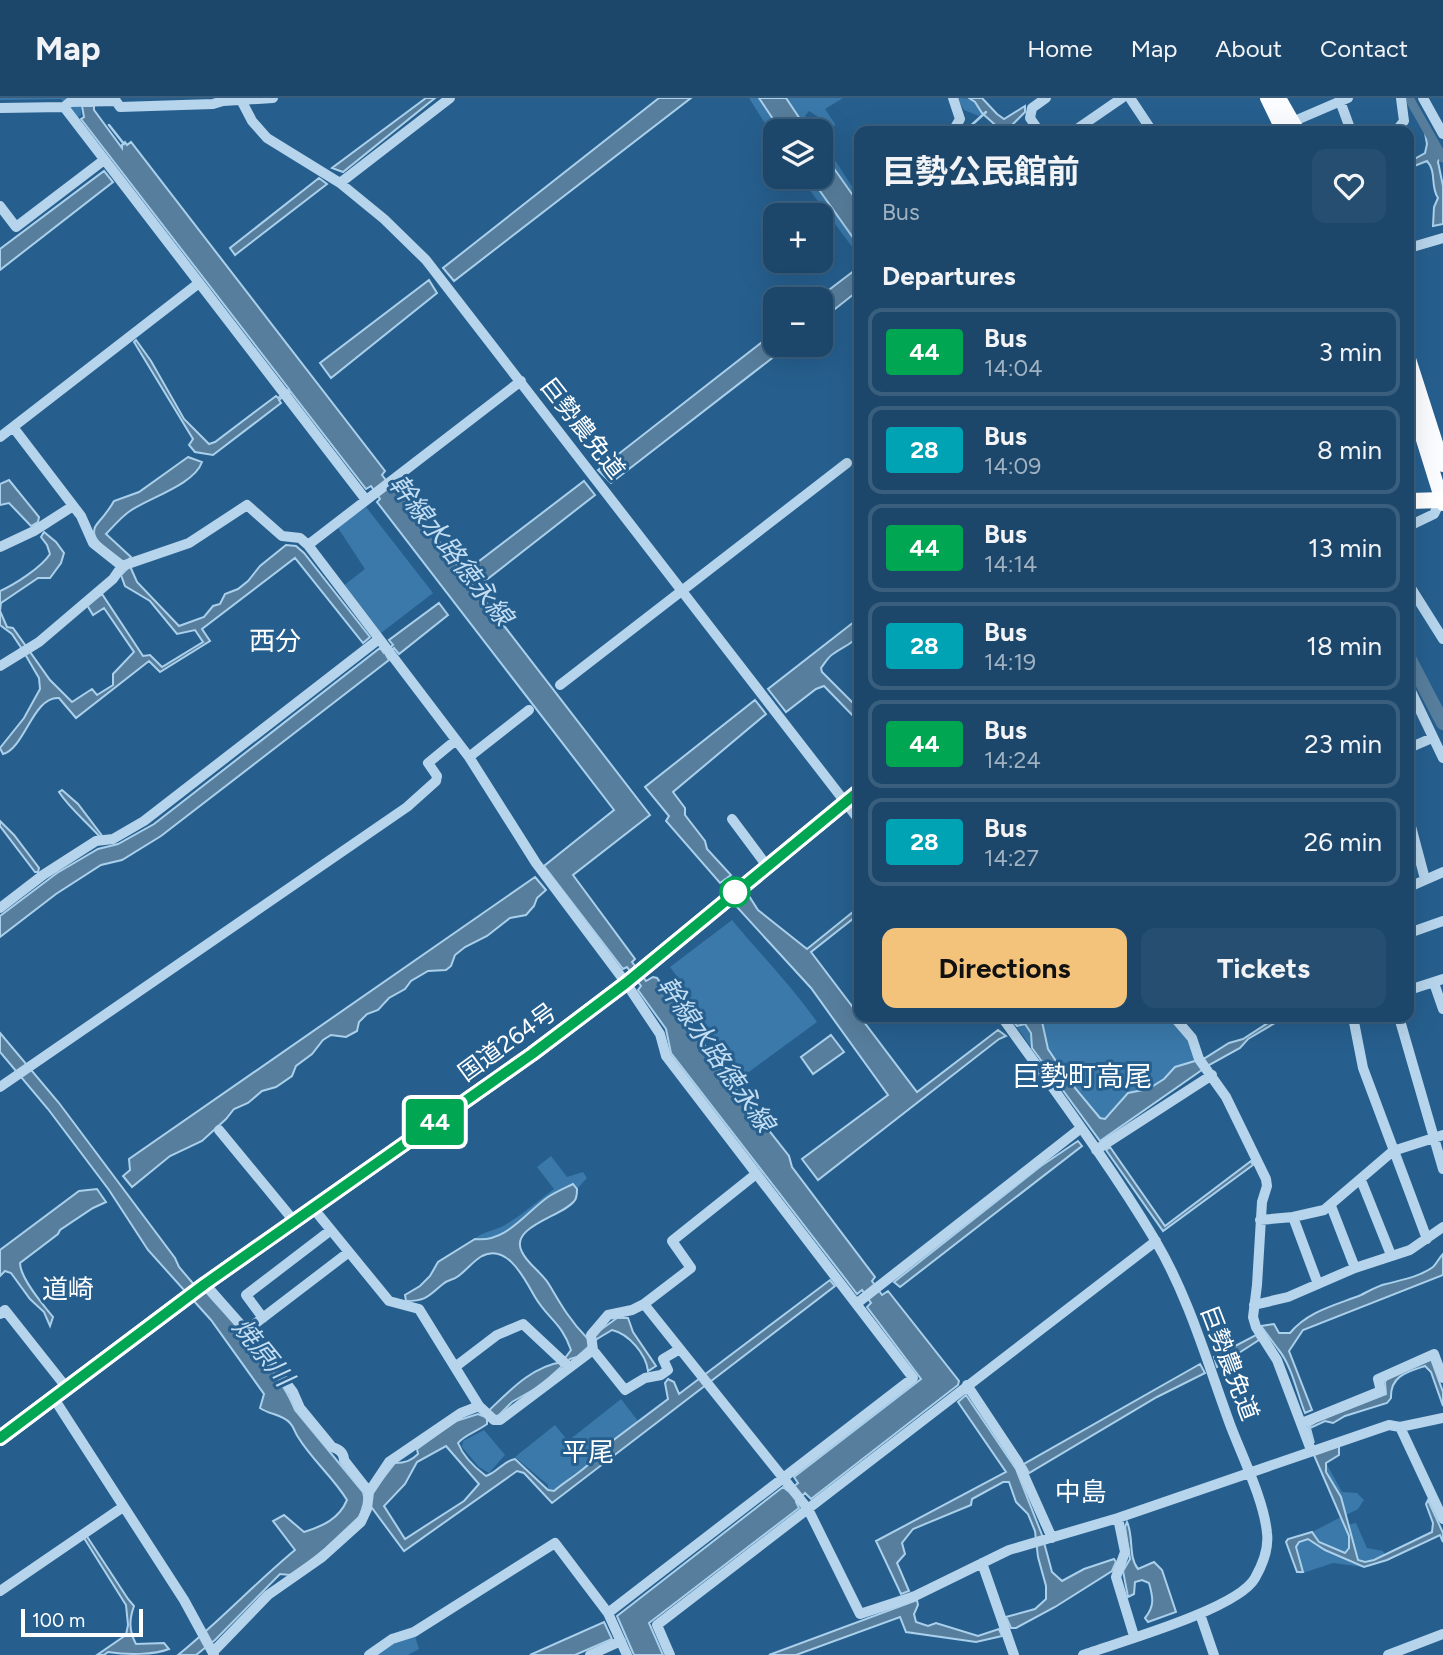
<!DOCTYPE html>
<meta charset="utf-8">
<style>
body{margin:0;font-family:Figtree,"Noto Sans JP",sans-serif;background:#254e70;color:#f1f3f6;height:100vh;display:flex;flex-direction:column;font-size:26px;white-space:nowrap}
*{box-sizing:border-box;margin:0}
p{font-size:23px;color:#a0b2c1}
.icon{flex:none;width:38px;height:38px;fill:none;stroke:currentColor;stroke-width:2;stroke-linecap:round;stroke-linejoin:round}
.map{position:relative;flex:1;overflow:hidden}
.sheet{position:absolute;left:854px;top:28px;width:560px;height:896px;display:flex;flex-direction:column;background:#1c476a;border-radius:14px;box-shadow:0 7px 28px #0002,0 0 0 2px #3a5f7e}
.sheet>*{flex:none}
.badge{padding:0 14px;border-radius:5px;font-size:24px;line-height:46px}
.tools{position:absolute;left:763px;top:21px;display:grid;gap:14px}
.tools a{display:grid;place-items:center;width:70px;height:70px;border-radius:14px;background:#1c476a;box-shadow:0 7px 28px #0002,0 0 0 2px #3a5f7e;font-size:35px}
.scale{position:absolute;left:21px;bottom:18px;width:122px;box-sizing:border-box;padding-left:7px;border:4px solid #fff;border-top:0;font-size:19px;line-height:24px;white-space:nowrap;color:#fff;-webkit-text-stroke:5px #265f8e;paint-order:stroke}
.map>.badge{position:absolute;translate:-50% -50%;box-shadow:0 0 0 4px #fff}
h2{padding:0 28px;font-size:26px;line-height:63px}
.round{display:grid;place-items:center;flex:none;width:74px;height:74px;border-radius:14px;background:#254e70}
.summary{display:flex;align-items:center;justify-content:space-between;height:119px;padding:0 28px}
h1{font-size:33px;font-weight:700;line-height:52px}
.cta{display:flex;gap:14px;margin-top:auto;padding:14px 28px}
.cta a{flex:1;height:80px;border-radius:14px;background:#f4c37b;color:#111;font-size:28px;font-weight:700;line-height:80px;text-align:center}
.cta a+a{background:#254e70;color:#f1f3f6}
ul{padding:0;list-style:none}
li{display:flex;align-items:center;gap:21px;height:88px;margin:0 14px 10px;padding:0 14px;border:4px solid #3a5f7e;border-radius:14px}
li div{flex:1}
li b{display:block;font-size:26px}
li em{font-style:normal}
li .badge{min-width:77px;font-weight:700;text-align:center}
header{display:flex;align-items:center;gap:42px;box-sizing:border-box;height:98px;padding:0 35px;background:#1c476a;border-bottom:2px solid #3a5f7e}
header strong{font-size:33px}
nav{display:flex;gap:38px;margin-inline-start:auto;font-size:24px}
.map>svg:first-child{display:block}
</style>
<header>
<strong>Map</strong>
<nav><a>Home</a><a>Map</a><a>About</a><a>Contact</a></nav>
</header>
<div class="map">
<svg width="1443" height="1557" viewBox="0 0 1443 1557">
<rect width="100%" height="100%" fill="#265f8e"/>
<!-- green -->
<path fill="#3a79aa" d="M0,0H81V17L76,21L61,1L0,2Z
M749,0H759L781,33H775V41Z
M786,0H843L825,11L835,26L834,29L809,13L805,18L815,33H808Z
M957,0C972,0 975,3 982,15L979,18L964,12Z
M821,41L859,99V106L821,52Z
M800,79H810L859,148V158Z
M366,409L433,495L381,535L343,488L365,471L338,430Z
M732,822C760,856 791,887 817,924L742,979L681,906L692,898L670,869Z
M1009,919H1169L1186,937L1195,963L1100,1043Z
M551,1058L567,1079L583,1074L587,1080L577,1091L573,1086C565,1090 556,1094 548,1099C525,1115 506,1145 475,1141C483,1133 495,1133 505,1127C523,1116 538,1103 554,1091L537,1069Z
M621,1301L638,1323L599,1353L592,1366L574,1376L554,1393L548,1392V1387L515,1359L555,1327L568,1343Z
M484,1332L505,1357L489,1375L479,1369L462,1349L463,1343Z
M1326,1365L1342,1394L1357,1395L1364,1402L1358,1411L1346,1417L1347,1427L1356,1425L1367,1450L1383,1453L1387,1462L1364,1469L1333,1465L1300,1476L1288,1441L1312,1434L1341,1419L1319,1367Z
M415,1538L419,1551L408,1557H374L393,1543Z"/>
<!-- water -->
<path fill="#577e9d" stroke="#aad0eb" stroke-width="2" fill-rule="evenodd" d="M426,0H435L343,74L332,70Z
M659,0H691L454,183L443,170Z
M759,0H786L808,33H781Z
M969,0H982L997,16L1004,21L1025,8V14L1010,29L1013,33H1002L982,15L975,4Z
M82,8H94V12L122,50V47L125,44L127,47L131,44L385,373L382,377L393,391L397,389L650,717L573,777L635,861L632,864L646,883L653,879L657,880L730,983L789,1058L792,1069L875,1179L872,1183L882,1197L888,1193L959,1283L958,1287L811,1401L805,1395L796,1404L799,1410L649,1525L663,1557H634L617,1518L783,1389L788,1393L798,1385L794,1379L921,1281L867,1209L871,1205L862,1192L857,1196L671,955L666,931L638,892L641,888L627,869L623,871L544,768L614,712L377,404L380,401L371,388L366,391L290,293L279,302L281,305L213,357L195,354L189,347L193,341L134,244L136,242L151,263L184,321L209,346L215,344L276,298L278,300L289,291L81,21L84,19Z
M1425,35L1440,59L1438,64L1443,88V126L1433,128L1434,109L1438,100C1430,88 1437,74 1427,63L1409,70V64L1425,55L1427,46Z
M821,52L859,106V148L810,79H821Z
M104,73L113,84L0,172V151Z
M319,80L327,86L235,157L230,150Z
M859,169V192L821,222V201H817Z
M429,182L437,195L331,280L320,265Z
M775,234V247H789L611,385L598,372Z
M188,359L202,364C194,387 148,400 130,413C121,419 113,429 106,436L131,459L127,463H122C112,455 85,440 97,426C104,418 109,412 114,403L139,394Z
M9,382L39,419L38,424L31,428L9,405L0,407V386Z
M584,383L595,397L485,483L474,467Z
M44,434L56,444L64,455L61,465L50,480H38L1,505L0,513L7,529L13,530L50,582L72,604L92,591L97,597L113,587V576L134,554L104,510L93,517L87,507L102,496L143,558L150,557L162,569L203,544L195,532L177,536L150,503L125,488L121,477L130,468L137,484L179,528L204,519L213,508L220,506L225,496L238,491L248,483L260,468L286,447L296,448L304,455L370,539L363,545L295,460L202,531L210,543L160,574L149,563L76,620L59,600C33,598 25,650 3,656L0,650L24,620L40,591L39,580L22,551L12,536L0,527V493C14,487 42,469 50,456L47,447L41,439Z
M439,505L448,517L399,556L394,550L386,557L389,562L161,738L122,762L101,767L56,796L0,839V818L57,775L98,751L118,746L154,726L380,550L384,555L393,547L389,542Z
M859,520C859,547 851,543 833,556C828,559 825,565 821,570L822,574L859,611V624L824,588L816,591L786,614L768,591Z
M755,602L766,616L673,694L685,710V717L705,743L707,751L731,777L720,785L666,723L669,718L645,689Z
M62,692L78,706L103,739H100C86,723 70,711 59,694Z
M0,723L14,737L39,770L38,774H35L0,728Z
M535,779L546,792L537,800L534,808L526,817L510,820L487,838L465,849L455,857L451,868L446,872L428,873L411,883L405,891L389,900L378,912L367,916L359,924L357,933L346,939L331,937L323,942L312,956L296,968L292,978L276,989L262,993L248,1005L234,1011L226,1021L202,1043L170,1058L132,1089L123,1078L130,1072L129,1061Z
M749,798L758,812L807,851L859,809V816L811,854L917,994L998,932L1006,938L999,941L818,1082L802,1061L888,997L811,890L736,808Z
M1012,919H1041L1048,951L1070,984L1100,1020L1105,1021L1128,995L1148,991L1164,981L1175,969L1205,960L1229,945L1243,941L1277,919H1285L1248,941L1240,950L1209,967L1100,1043L1032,950L1031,935L1025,926L1017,928L1010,920Z
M0,935L59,1005L175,1160L179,1169L202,1196L206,1194C234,1226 280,1273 295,1312L363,1394L365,1403L395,1365C405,1365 411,1363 418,1356L417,1351L456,1323L478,1316L483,1318C506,1297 529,1269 562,1264L571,1252C562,1225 548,1221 535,1199C525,1182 508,1145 482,1158C473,1163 466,1173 457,1179C453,1182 447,1182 443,1186C428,1198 427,1203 406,1203L405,1197L420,1188L430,1178L438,1164L475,1141C506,1145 525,1115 548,1099C556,1094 565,1090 573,1086L577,1091C577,1095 577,1099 575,1102C565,1118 508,1128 522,1154C528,1167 543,1175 550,1188C561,1207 571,1224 588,1241L617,1220H628L633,1234L656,1268L648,1273C646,1256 629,1236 612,1232L597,1241L577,1259L570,1261L540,1288L512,1304L499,1317L487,1322V1326C478,1333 464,1337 458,1345C463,1358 474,1369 486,1378C498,1374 503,1363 515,1361L548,1392L554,1393C569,1380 590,1370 599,1353L668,1301L665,1285L668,1281L674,1284L679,1296L830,1182L835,1188L552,1405L524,1375L517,1373L404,1453L372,1410L363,1408L360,1418L325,1451L296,1474L290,1477L280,1476L215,1542L196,1557H178C219,1524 254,1486 295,1452L273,1423L284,1417L304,1434C323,1428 339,1421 347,1402C333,1379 312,1362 298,1339C295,1335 294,1329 290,1325C282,1316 270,1317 260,1310L264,1296L211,1222L148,1152L109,1092L48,1011L0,954ZM446,1348L479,1386L464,1403L405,1441L384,1408L405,1386L417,1364Z
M831,937L844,954L813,976L801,959Z
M1078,1043L1082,1048L900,1189L894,1184L1041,1068Z
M1110,1049L1165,1128L1251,1063L1253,1067L1163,1133L1106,1052Z
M97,1091L106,1104L93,1110L60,1132L58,1136L20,1165C20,1180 43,1207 53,1219L50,1228L44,1214L30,1201L11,1175L5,1173L0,1178V1152L79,1093Z
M1443,1156V1177L1303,1232L1289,1253L1312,1312L1305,1315C1297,1295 1292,1268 1278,1251C1272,1243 1267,1236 1261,1228L1274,1226L1279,1235H1290C1308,1213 1336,1207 1361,1197C1369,1193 1377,1188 1386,1186C1402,1182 1419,1179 1433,1169C1437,1165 1439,1160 1443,1156Z
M1256,1237L1259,1242L1217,1269L1214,1259Z
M1431,1261L1443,1294V1308L1431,1274L1425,1268C1407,1274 1390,1278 1391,1300L1387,1305L1345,1318L1333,1325L1325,1323L1310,1330L1314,1345L1308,1329L1317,1323L1386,1296L1385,1284L1387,1281Z
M1200,1266L1205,1275L1157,1299L1029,1375L1024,1366Z
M966,1297L1016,1371L1042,1437L1052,1474L1062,1483L1084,1471L1114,1461L1116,1464L1112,1473L1055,1509L1016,1530H1011L1006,1519L1035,1511L1046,1501V1488L1038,1459L1035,1433L1028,1416L1016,1404L1009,1384H1003L972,1401L971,1407L913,1431L902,1445L905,1456L897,1465L909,1493L901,1496L876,1443L1006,1374L958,1304Z
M1339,1348V1357L1326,1365V1374L1341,1399L1358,1462L1365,1464L1374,1462L1432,1434L1433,1425L1426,1406L1428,1402L1443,1435V1444L1440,1437L1387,1462L1364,1469L1325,1452L1308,1441L1299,1444L1296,1449L1303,1474H1297L1286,1444L1288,1441L1312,1434L1319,1444L1345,1455L1349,1450V1438L1314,1357Z
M1127,1424C1134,1439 1128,1459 1138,1471L1154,1464L1162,1472L1176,1514L1148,1524L1145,1520C1155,1508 1153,1499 1149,1485L1142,1482L1135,1484L1134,1496L1128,1499L1123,1473L1130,1461L1125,1429Z
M86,1437L128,1501L134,1508C129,1522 129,1533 136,1546L164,1545L169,1551C154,1557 127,1557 108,1554L104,1557H97L126,1537L128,1527L126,1507L84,1440Z
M917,1502L918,1507L914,1516L916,1524L928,1528L936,1525L978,1538L999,1531L1002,1538L976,1544L906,1534L900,1519L796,1557H769Z
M604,1524L612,1541L575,1557H530Z"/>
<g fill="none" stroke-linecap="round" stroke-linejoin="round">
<!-- stream -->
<path stroke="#aad0eb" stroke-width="2.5" d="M109,27L124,46
M965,33L986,14"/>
<!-- canal -->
<path stroke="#577e9d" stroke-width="9" d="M1409,0L1443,60"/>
<!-- river -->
<path stroke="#577e9d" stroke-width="14" d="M1409,560L1443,625"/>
<!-- minor -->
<path stroke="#b6d4eb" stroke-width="10" d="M240,0L252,23L267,40L340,85L384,121L426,162L859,722
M953,0L960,21L953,33
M1130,0L1152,33
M1423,0L1443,36
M1340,3L1351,33
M64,9L366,402
M0,10L64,9L70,4L116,3L120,9L213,6L223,3L273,0
M1288,30L1299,21L1348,0
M1039,33L1030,20L1032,10L1046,0
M1074,33L1122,0
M1396,33L1404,23L1401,0
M340,85L450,0
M0,108L16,129L104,62
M1409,150L1443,140
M13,329L81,418L93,445L122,468
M0,339L199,185
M1409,428L1434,416L1441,402
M308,447L521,283
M0,449L34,433L73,408
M1409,487L1443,541
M0,568L39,544L113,481L122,468L189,445L247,407L282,438L300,440L308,447L469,659L536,765L626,885L660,936L666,958L913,1280L608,1515
M560,587L847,365
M1409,589L1443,660
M1409,650L1432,640
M469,659L529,612
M732,721L767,768
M1409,721L1425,781
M1409,789L1443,774
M0,810L43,777L96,743L113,741L144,723L379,541
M1409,835L1443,823
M1434,885L1443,911
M1409,892L1443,881
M1002,919C1054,992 1109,1065 1155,1142C1189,1199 1208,1267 1231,1329C1243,1360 1264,1403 1267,1435C1269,1451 1263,1466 1255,1480C1238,1511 1119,1544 1083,1557
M1174,919L1192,940L1199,961L1226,999L1266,1081L1267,1088L1262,1104L1257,1187L1253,1219L1256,1229L1277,1262L1311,1352
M1353,919L1363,970L1427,1141
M1399,919L1443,1071
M0,989L407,709L436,683L437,678L428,665L456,642
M219,1032L294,1123
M1096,1052L1212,977
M1361,1082L1391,1157
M1331,1108L1355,1170
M313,1110L389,1203L419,1211L479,1308
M1293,1119L1318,1186
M1260,1122L1293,1119L1324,1112L1393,1053L1443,1037
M205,1186L250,1237L293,1294L300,1310L332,1349C339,1351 344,1355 344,1362L369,1394
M644,1206L808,1411L860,1516L915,1498L1009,1452L1118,1420L1389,1327L1400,1329L1443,1421
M856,1206L1081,1030
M1254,1207L1288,1199L1355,1170L1410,1152L1443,1129
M0,1216L5,1212L66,1289
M263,1220L246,1197L331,1132
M252,1228L349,1154
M593,1252L625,1292L645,1280L661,1277L668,1272L663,1261L680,1251
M455,1269L497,1237L523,1226L569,1269
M967,1287L1018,1364L1052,1440
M53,1299L184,1502L214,1557
M1302,1325L1381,1293L1378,1281L1434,1256L1443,1280
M1400,1329L1443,1320
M1118,1420L1125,1454L1116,1479L1134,1538
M982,1465L1014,1557
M0,1493L123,1409
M1200,1516L1214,1557
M213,1554L268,1497L321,1460L361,1424L367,1411L369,1394L389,1364L461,1315L479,1308L494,1322H500L593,1252L591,1237L608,1217L632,1212L644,1206L691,1170L672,1143L756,1076
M369,1557L392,1541L414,1534L555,1445L608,1515L627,1557
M590,1557L621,1543
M670,1557L657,1527L1156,1143
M1388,1557L1443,1536"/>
<!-- major -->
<path stroke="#fafcff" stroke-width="14" d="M1267,0L1283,33
M1279,0L1298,33
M1409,261L1443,367
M1409,297L1443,406"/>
<!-- highway -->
<path stroke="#fff" stroke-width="16" d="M1409,403L1443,402
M0,1340L205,1186L532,956L626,885L859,693"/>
</g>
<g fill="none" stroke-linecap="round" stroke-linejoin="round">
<!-- line casing -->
<g stroke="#fff" stroke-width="16">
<path id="line" d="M0,1340L205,1186L532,956L626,885L859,693"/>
</g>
<!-- line -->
<use href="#line" stroke="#00a651" stroke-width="10"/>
</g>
<!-- markers -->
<circle fill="#fff" stroke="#00a651" stroke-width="3.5" cx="735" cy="794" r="14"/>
<g text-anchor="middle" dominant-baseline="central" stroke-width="6" stroke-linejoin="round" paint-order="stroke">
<!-- street labels -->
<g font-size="24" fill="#fff" stroke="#265f8e">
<text transform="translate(583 330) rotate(52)">巨勢農免道</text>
<text transform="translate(507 944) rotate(-36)">国道264号</text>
<text transform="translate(1230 1265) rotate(69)">巨勢農免道</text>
</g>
<!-- water labels -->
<g font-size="26" font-style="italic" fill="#c2ddf2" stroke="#265f8e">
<text transform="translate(451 452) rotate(52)">幹線水路徳永線</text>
<text transform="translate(716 956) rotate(55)">幹線水路徳永線</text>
<text transform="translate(263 1254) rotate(51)">焼原川</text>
</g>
<!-- neighbourhood labels -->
<g font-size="26" fill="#fff" stroke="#265f8e">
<text x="275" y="543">西分</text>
<text x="68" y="1191">道崎</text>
<text x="588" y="1354">平尾</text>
<text x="1081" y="1394">中島</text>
</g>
<!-- quarter labels -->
<g font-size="28" fill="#fff" stroke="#265f8e">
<text x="1082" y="978">巨勢町高尾</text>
</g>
</g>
</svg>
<div class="tools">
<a><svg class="icon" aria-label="layers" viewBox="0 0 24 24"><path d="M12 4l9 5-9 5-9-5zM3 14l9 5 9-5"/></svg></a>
<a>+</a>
<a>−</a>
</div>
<div class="scale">100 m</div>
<b class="badge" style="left:435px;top:1024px;background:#00a651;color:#fff">44</b>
<section class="sheet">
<div class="summary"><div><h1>巨勢公民館前</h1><p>Bus</p></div><a class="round"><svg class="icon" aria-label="heart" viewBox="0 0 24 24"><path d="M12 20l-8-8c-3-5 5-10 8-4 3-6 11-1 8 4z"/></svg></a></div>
<h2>Departures</h2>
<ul>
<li><span class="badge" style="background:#00a651;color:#fff">44</span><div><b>Bus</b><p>14:04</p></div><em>3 min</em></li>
<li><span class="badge" style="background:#00a3b4;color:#fff">28</span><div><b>Bus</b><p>14:09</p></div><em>8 min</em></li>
<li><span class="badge" style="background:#00a651;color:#fff">44</span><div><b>Bus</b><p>14:14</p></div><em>13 min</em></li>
<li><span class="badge" style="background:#00a3b4;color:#fff">28</span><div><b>Bus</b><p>14:19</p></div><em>18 min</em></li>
<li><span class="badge" style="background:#00a651;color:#fff">44</span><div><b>Bus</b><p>14:24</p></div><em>23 min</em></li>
<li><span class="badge" style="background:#00a3b4;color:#fff">28</span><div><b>Bus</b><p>14:27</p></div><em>26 min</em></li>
</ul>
<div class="cta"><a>Directions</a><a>Tickets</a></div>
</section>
</div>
